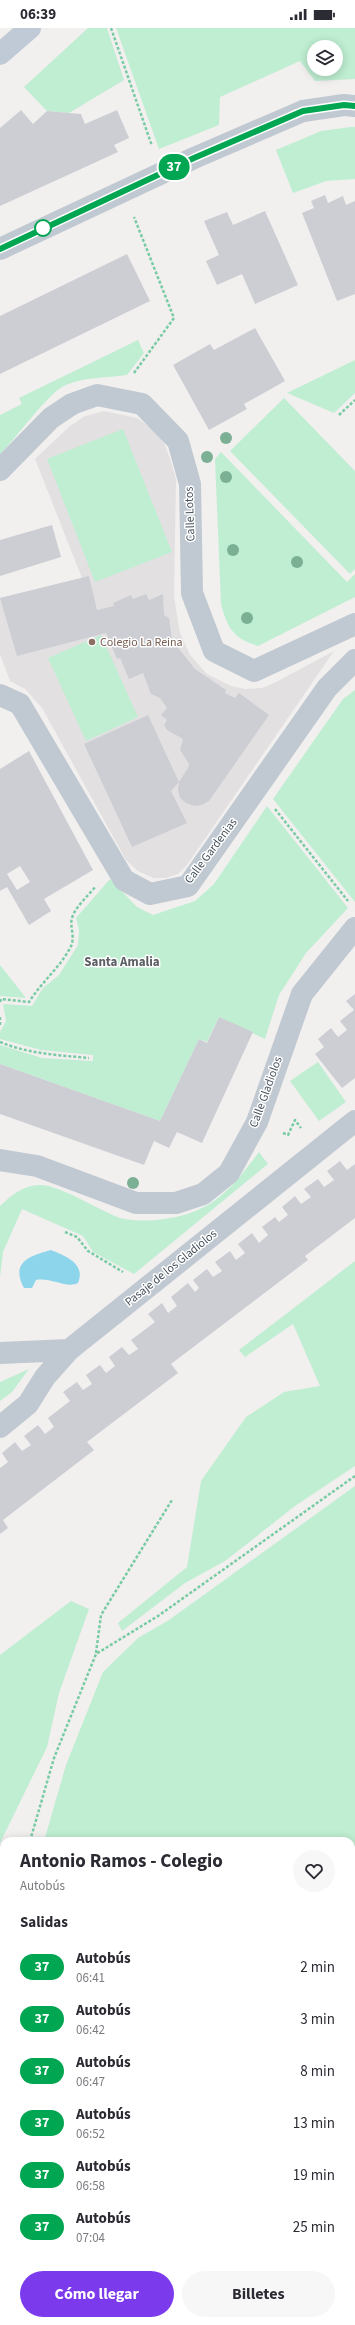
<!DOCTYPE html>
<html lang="es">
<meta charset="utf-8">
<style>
body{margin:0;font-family:"Source Sans 3",sans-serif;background:#f7f7f7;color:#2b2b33;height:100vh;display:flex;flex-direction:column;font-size:15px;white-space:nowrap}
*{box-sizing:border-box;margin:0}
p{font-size:13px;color:#7c7c81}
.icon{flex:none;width:22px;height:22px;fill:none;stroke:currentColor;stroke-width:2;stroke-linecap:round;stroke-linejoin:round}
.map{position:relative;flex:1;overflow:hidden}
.panel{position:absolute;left:0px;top:1809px;width:355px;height:488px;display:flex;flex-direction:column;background:#fff;border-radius:12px 12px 0 0;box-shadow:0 2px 10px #0003}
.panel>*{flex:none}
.badge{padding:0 8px;border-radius:13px;font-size:14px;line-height:26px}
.fabs{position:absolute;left:307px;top:12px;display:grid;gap:8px}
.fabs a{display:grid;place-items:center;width:36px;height:36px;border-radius:50%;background:#fff;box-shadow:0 2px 10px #0003;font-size:20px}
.map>.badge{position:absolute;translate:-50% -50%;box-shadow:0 0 0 2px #fff}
h2{padding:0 20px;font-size:15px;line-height:36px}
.round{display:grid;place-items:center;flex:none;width:42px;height:42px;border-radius:21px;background:#f7f7f7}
.headline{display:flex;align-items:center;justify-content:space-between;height:68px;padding:0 20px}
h1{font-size:19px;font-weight:700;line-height:30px}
.button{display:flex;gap:8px;margin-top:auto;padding:8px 20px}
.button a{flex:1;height:46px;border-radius:24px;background:#7c3aed;color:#fff;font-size:16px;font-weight:700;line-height:46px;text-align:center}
.button a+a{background:#f7f7f7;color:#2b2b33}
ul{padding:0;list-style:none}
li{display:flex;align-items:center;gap:12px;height:52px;padding:0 20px}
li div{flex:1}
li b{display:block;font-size:15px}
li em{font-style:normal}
li .badge{min-width:44px;font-weight:700;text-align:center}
.status{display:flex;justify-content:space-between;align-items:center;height:28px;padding:0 20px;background:#fff;direction:ltr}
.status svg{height:11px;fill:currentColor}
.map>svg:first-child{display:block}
</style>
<div class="status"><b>06:39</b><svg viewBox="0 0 49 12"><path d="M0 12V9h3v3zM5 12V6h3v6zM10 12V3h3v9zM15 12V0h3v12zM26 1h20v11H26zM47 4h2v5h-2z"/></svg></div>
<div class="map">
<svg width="355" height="2297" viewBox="0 0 355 2297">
<rect width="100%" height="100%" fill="#f2efef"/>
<!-- education -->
<path fill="#e3e0e1" d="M104,383L137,390L155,403L164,415L170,431L176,451L174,568L180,605L190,627L207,646L231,658L245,661L262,660L276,654L334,623L187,837L178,846L166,850H153L138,843L126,832L42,680L25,661L10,653L0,626V570L82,550L35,431L70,398L85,388Z"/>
<!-- green -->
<path fill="#bfeed2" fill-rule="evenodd" d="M88,0H107L124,52L69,85L47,83L24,59Z
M116,0H355V51L315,53L300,33L220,69L219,97L159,121ZM314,19H336V41H314Z
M351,99H355V151L326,153L293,165L276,122L321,103Z
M138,312L144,325L127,347C107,350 84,349 66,357C48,364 17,410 0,426V387L22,376L19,370Z
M355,332V365L334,385L287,365Z
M284,370L355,443V541L350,546L230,423Z
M123,401L172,524L95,554L47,431Z
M221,424L347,554L355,546V569L258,618C233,610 228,601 221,576L215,431Z
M101,607L138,689L86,713L48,630Z
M355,662V874L273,771L343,671Z
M267,778L348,880L306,925L279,967L265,1011L219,989L207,1014L199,1011L160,1093L0,1036V1017L42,1030L93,1033V1027L41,1022L0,1011V1004L6,993L3,976L32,978L43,960L59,947L78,917L79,902L76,890L110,851L137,879L153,887L195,873L214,856Z
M0,937L26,970L0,968Z
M318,1034L346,1074L319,1093L290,1053Z
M259,1124L268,1136L134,1246L93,1224L83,1208L22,1181L3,1224L0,1249V1178C11,1167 25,1156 42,1157C62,1159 96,1180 115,1188C126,1193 145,1193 157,1192C211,1186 228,1165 259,1124Z
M355,1233V1438L295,1478L225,1533L185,1555L122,1603L118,1595L187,1539L201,1453L246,1389L284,1364L320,1358L293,1296L245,1329L239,1322Z
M29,1341L12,1364L0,1373V1354Z
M355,1458V2297H295L296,2293H351V1813H44L66,1737L103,1644L138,1610L169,1592Z
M71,1573L89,1581L59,1665L47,1719L0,1815V1627Z
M0,1865L4,1894V2150L0,2146Z
M4,2202V2293H267L265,2297H0V2209Z"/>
<!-- water -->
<path fill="#8cd5ea" d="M51,1222C65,1228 86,1235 78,1255C67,1261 51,1249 36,1252L32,1260H24C10,1234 30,1228 51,1222Z"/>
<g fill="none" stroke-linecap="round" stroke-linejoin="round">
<!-- stream -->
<path stroke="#8cd5ea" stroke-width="10" d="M351,1833H355"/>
</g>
<!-- building -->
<path fill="#ccced4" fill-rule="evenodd" d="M21,82L33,96L47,83L81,86L85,96L117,82L129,110L114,117L118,124L0,178V100Z
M325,167L328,175L343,168L346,177L355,173V266L337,273L302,185L314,180L311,173Z
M265,183L298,257L255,276L242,246L217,257L206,233L219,227L204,193L227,184L233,197Z
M127,226L150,273L0,346V288Z
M255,300L285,353L244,376L247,381L209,402L173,337L210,316L214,322Z
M52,497L61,529L0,548V512Z
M89,548L97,582L114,578L113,575L131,567L133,571L146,566L149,572L163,566L164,587L169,590L172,612L195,641L226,662L225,665L235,670L239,665L269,687L209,773L202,777L194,778L186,775L180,770L178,762L179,754L188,740L189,736L180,722L183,711L167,702L164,697L167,692L161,687L167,680L160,670L151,666L143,645L129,651L120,630L117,631L106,605L17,628L0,570Z
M148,687L179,754L171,763L187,795L132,819L84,716Z
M29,723L93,842L44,871L51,883L29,897L7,859L0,863V741ZM20,838L30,854L17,862L7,846Z
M355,966V1050L342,1060L315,1026L324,1019L318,1011L331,1000L338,1009L347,1002L340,993L354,982L346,973Z
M219,989L253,1004L202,1115L177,1104L169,1120L154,1113L144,1137L0,1086V1036L160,1093L199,1011L207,1015Z
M340,1133L347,1142L355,1136V1190L305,1228L308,1232L171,1336L178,1345L87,1414L94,1422L3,1492L8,1500L0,1506V1440L8,1434L2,1425L15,1414L22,1423L31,1417L24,1408L38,1397L45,1406L54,1399L48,1390L70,1373L63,1364L77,1354L83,1362L92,1356L86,1347L100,1337L106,1345L115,1338L109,1329L122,1319L129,1327L138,1321L131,1312L155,1294L148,1286L162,1275L168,1285L177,1278L171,1269L188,1255L195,1264L199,1260L193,1252L207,1241L213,1249L222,1243L215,1234L230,1223L236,1232L245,1225L238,1216L252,1205L259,1215L268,1207L262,1199L275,1189L279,1194L288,1187L282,1179L295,1168L301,1176L311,1169L304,1161L318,1151L324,1159L334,1152L327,1143Z"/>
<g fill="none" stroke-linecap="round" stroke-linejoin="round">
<!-- path -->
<path stroke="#77cca3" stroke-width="2.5" stroke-dasharray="3 2" stroke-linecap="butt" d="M111,0L152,118
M134,345L174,290L134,189
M339,387L355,372
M275,781L348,873
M0,974L1,971L29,974C41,955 58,941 69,922C77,910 69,899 72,890C75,879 89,867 96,858
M0,989V998
M0,1014C29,1026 58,1027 89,1030
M283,1105L288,1107L295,1092L301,1100
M65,1204L77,1209L88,1223L123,1244
M96,1625L101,1587L172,1472
M30,1813L54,1730L96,1626L158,1588L355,1448
M283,2297V2293"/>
<!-- street -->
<path stroke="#c0c9d1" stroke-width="22" d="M0,221L194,130L303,83L344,77L355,78
M0,442L51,390L72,376L97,367L142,376L178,413L190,456L192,565L214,623L254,643L355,596
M0,667L20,676L124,852L150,866L188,858L327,660L355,632
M0,1132L37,1138L136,1175H176L203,1166L229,1145L257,1094L302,966L355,900
M0,1325L69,1322
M0,1399L28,1376L45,1349L69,1322L355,1093"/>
<!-- secondary -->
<path stroke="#c0cad6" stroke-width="22" d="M0,26L30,0"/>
</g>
<!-- trees -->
<g fill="#7bb095">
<circle cx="226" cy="410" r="6"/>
<circle cx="207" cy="429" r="6"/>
<circle cx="226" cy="449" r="6"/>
<circle cx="233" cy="522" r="6"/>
<circle cx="297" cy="534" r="6"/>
<circle cx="247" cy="590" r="6"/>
<circle cx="133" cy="1155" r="6"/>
</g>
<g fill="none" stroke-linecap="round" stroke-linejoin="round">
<!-- line casing -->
<g stroke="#fff" stroke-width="9">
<path id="line" d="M0,221L194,130L303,83L344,77L355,78"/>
</g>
<!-- line -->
<use href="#line" stroke="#00a651" stroke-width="6"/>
</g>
<!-- markers -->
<circle fill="#fff" stroke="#00a651" stroke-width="2" cx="43" cy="200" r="8"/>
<circle fill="#8d6e63" stroke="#fff" stroke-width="1.5" cx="92" cy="614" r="4"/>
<g text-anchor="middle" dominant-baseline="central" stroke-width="3" stroke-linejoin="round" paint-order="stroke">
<!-- street labels -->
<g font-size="12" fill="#47525c" stroke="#fff">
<text transform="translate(190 486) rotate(-92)">Calle Lotos</text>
<text transform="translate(211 823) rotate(-53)">Calle Gardenias</text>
<text transform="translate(266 1064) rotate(-70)">Calle Gladiolos</text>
<text transform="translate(171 1240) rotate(-39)">Pasaje de los Gladiolos</text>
</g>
<!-- education labels -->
<g font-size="12" fill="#785e54" stroke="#fff" text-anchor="start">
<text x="100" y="614">Colegio La Reina</text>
</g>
<!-- neighbourhood labels -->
<g font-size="13" font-weight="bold" fill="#5c5f64" stroke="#fff">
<text x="122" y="934">Santa Amalia</text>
</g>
</g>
</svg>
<div class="fabs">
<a><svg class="icon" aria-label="layers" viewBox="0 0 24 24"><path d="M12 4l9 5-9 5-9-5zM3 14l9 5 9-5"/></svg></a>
</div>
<b class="badge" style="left:174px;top:139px;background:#00a651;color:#fff">37</b>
<section class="panel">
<div class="headline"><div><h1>Antonio Ramos - Colegio</h1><p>Autobús</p></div><a class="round"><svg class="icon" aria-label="heart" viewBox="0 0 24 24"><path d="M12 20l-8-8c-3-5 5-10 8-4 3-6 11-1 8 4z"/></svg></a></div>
<h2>Salidas</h2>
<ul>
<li><span class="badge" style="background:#00a651;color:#fff">37</span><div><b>Autobús</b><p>06:41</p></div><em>2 min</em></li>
<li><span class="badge" style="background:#00a651;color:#fff">37</span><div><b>Autobús</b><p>06:42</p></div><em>3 min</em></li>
<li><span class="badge" style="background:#00a651;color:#fff">37</span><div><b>Autobús</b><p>06:47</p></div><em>8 min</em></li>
<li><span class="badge" style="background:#00a651;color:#fff">37</span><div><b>Autobús</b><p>06:52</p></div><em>13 min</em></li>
<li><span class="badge" style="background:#00a651;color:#fff">37</span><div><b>Autobús</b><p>06:58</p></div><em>19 min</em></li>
<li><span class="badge" style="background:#00a651;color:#fff">37</span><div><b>Autobús</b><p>07:04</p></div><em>25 min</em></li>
</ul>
<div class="button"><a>Cómo llegar</a><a>Billetes</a></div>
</section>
</div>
